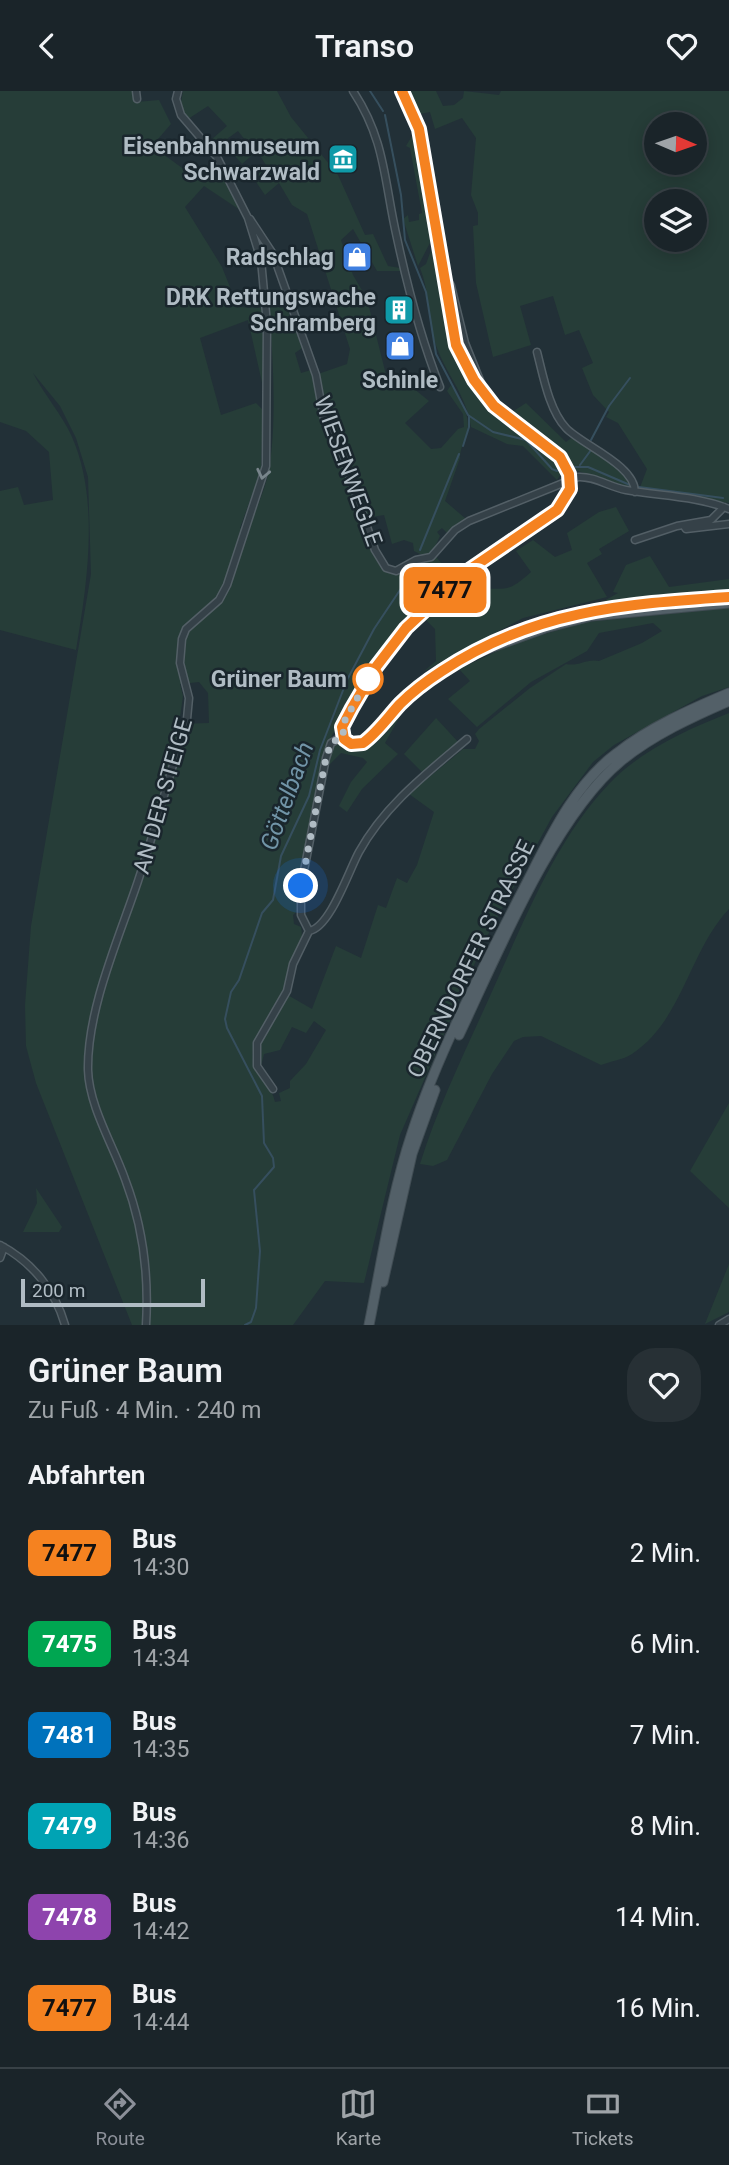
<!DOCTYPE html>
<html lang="de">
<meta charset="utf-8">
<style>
body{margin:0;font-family:Roboto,sans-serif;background:#273035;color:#f1f3f6;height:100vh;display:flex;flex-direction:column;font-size:26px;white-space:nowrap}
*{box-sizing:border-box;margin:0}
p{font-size:23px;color:#9fa4a8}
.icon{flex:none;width:38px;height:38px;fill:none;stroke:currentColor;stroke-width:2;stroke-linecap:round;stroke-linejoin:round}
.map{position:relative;height:1234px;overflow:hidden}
.side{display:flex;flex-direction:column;background:#1a2429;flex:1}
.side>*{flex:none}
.badge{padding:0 14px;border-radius:10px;font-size:24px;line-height:46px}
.needle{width:46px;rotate:92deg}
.controls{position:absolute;left:644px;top:21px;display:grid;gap:14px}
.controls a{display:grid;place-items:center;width:63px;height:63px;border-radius:50%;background:#1a2429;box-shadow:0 4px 18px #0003,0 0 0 2px #384146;font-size:35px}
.scale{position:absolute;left:21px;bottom:18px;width:184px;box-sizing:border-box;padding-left:7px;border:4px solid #b0bcc4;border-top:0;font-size:19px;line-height:24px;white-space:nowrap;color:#b0bcc4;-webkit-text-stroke:5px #1a262d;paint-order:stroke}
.you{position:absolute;width:35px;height:35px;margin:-18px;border:5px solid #fff;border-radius:50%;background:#1a73e8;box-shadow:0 0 0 10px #1a73e833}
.map>.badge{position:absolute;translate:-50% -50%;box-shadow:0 0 0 4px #fff}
h2{padding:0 28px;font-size:26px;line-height:63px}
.round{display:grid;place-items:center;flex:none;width:74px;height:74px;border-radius:28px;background:#273035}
.summary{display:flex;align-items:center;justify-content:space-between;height:119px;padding:0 28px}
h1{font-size:33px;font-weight:600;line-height:52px}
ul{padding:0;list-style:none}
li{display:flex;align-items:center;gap:21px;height:91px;padding:0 28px}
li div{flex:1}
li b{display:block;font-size:26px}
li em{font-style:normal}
li .badge{min-width:77px;font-weight:700;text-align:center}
header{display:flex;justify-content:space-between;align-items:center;height:91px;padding:0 28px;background:#1a2429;font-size:32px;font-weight:600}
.tab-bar{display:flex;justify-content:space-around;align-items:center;height:98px;border-top:2px solid #384146;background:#1a2429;font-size:19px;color:#9fa4a8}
.tab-bar a{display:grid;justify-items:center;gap:4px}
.tab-bar .selected{color:#8c9099}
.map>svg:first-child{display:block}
</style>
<header><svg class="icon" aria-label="back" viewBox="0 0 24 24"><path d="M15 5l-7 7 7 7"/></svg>Transo<svg class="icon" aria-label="heart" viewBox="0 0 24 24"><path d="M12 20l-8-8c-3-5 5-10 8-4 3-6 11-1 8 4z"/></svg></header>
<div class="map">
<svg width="729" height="1234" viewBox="0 0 729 1234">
<rect width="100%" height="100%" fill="#223037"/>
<!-- green -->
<path fill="#263d38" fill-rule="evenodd" d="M0,0H134L136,11L159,9L171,33L152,55L200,90L218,77L243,121L204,95L185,116L222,176L238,216L264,217L263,296L248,229L200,247L221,324L256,312L263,319L261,379L240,437L245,441C255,422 265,400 269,379C277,330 273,265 269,215L284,209L302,257L295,262L301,282L311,279L318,317L341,363L379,472L386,479L396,482L416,472L404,490L407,493L421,470L436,466L453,485L405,531L367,577L326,656L313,714L297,820L293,824L294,833L301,836C310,881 247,938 253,968C256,984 272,995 275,1011L281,1010L279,1002L290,997V990L306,973L326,939L314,930L306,942L292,936L280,959L264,963L260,979L258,951L286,903L312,918L336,855L361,867L378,814L386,817L397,787L407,792L417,774L434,721L409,703L463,658H475L479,650L475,643L479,638L530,597L566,573C578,576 587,567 599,570L642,552L662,540L653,532L599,542L587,560L531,591L477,636L448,608L470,590L459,578L517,551L586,531L729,517V596L702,605L614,654L593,671L552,726L485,849L400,1044L364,1192L325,1190L293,1234H132L36,992L26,955L25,914L31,835L91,483L88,386L76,347L60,315L33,282C44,304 62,323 72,346C100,409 87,494 76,559L0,539V400L18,396L24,414L53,409L49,361L26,340L0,331ZM199,591L208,602L209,632L179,633L183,605L180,593Z
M183,0H277L291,26L338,84L365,144L373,143L388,175L400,177L401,180H377L353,138L341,149L353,184L367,208L386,284H397L429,310L405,332L431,358L441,357L458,338L464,336L463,323L447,300L451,294C460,308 471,324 467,341C464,351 460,358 460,367L445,410L466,428L447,442L442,437L437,441L440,445L432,462L424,465L414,460L413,452L404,449L392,453L384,424L366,427L360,402L327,331L318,283L347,273L350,258L307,123L292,114L279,92L265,104L254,88L266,74L257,60L242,73L235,65L249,54L238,40L216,56L211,49L227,35L208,15L188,28L180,17Z
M408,0H436L443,15L454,14L463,7L464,0L499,4L501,0H729V412L639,399L647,378L618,332L606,326L609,321L593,304L582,277L593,272L579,239L565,244L553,205L520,215L531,254L493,266L476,192L473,135L478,134V122L471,104L476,47L462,27L435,38L430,21L420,23ZM656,33H695V72H656ZM656,110H695V149H656Z
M415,40L434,144L418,175L403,128L408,124L409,131L419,129V123L422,122L410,57L406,55Z
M435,148C442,197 443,253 471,295C492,325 528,350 554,370L561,383L557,389L523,355L507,353L471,336C467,304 444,281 435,251C428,227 430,202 420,177L426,173Z
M526,312L566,351L574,345L608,369L631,391L632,397L575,379L559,356L512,321Z
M616,416L629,440L599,458L602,463L587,472L607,506L523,527L423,581L436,570L435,538L424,527C437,513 456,498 476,498C505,496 506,504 531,481L516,460L533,449L555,466L572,459L567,442L599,421Z
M650,465L669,496L729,488V502L597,514L618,502L613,501L626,474Z
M402,622L385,652L398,663L362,698L347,721L339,715L351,691L367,671L363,667L341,662L330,673L327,672L334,655L340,652L352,659H362Z
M729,622V818C689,860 683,929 632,963C623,969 611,970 601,974L541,945L523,946L514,950L492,983L447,1069L433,1075L420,1073C438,1015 465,961 490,905C523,833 554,750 610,692C640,660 688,638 729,622Z
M436,627L459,652L424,683L404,663Z
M729,1012V1117L690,1080Z
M36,1097L62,1136L59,1141H23L37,1112Z
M729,1173V1221L705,1233Z"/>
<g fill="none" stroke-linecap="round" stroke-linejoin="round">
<!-- stream -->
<path stroke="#364f5e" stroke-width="2" d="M370,0L383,20
M385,24L401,104L405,149L426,201L436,263L468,324L493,341L526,349L552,378L557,380
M591,349L609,315L630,287
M463,355L469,336V325
M580,374L591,359
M575,376H588L630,394
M639,396L723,407
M420,459L459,363
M245,1234L251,1231L256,1217L260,1160L254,1099L274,1076L273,1067L264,1052L262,1005L227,937L225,928L231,901L239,889L262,822L273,809L281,765L309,705L320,659L347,589L374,538L418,472"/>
<!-- minor casing -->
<g stroke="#535f66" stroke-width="9">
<path id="minor" d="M136,0L137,8
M353,0C386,50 384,91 397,147C408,198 421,248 440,296
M250,128L273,163L316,284L324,328L342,363L375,459L386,477L396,480L416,469L431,466L455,439L469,430L578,386C595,385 609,396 626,399C660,405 697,405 729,418
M445,184L451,195L465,252L481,292
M537,261C543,284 549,319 566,337C582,354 635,374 635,401
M684,435L686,438L729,433
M635,449L677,435L711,429L724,416
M343,645L331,652L326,667L301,795V824L309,840C330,837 349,779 359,761C385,714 427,682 467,648
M273,998L257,975V952L287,900L293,873L309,840
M0,1154C32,1171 55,1199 65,1234
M0,1167L4,1156
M146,1234C149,1184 143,1135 125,1088C113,1054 89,1015 88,979C87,918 119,847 138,790C156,736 170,681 187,628L189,607L180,572L182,548L186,538L219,509L227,494L266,375L267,233L261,169L248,127L217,66L181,24L176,8L178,0
M719,1234L729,1228"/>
</g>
<!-- primary casing -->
<g stroke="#414d54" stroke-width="11">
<path id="primary" d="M403,0L416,29L422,50L451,238L464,273L494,315L560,366L569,383L570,398L557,419L466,481L406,537L368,589L344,631L343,645L351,653L363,652L403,610L440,581L473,563L545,537L591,525L729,512
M650,512L729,506
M495,549L558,526L616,516
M459,944C497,864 554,725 621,670C653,644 692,626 729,610
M383,1191L412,1063L435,999
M369,1234C382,1170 391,1105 412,1042C439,959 482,879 522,801C547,753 572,695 617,662C650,636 691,618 729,602"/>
</g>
<!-- minor -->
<use href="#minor" stroke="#354148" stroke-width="6"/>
<!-- primary -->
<use href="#primary" stroke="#536068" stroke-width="9"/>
</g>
<!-- one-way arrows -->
<defs><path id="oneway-chevron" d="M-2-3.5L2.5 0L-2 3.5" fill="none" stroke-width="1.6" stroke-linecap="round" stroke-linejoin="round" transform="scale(1.75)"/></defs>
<use stroke="#79858c" href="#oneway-chevron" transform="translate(263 383) rotate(102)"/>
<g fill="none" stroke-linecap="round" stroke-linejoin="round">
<!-- line casing -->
<g stroke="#fff" stroke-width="16">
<path id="line" d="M402,0L419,38L456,254L474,289L494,315L560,366L569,383L570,398L557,419L466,481L406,537L376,576L352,617L342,636L344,648L351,653L363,652C377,642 388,626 400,613C412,601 428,589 442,580C533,520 623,513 729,506"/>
</g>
<!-- line -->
<use href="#line" stroke="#f58220" stroke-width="10"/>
<!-- walk -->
<path stroke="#b0bcc4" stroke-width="7" stroke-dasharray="0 12.6" d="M301,795L326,667L331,652L343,645L344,631L368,588"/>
</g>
<!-- icons -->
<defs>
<g id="museum-square" transform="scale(1.575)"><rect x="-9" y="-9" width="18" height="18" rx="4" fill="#0f9aa8" stroke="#1a262d"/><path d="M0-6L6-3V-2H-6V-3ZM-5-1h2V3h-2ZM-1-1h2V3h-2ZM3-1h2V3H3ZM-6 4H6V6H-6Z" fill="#fff"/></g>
<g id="shop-square" transform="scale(1.575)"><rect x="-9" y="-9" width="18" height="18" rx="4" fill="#3f7fe0" stroke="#1a262d"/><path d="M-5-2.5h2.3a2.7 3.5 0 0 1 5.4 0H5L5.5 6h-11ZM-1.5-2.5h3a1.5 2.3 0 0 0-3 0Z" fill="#fff"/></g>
<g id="building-square" transform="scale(1.575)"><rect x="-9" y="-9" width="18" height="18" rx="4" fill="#0f9aa8" stroke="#1a262d"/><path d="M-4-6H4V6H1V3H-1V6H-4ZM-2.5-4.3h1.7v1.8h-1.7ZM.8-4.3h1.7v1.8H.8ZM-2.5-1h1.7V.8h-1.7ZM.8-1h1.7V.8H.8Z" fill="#fff"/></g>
</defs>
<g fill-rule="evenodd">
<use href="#museum-square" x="343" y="68"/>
<use href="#shop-square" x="357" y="166"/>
<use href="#building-square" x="399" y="219"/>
<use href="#shop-square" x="400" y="255"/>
</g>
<!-- markers -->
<circle fill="#fff" stroke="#f58220" stroke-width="3.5" cx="368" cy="588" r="14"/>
<g text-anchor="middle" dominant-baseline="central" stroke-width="5" stroke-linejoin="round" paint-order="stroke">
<!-- poi labels -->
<g font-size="23" font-weight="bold" fill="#b0bcc4" stroke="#1a262d" text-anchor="end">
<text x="320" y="55">Eisenbahnmuseum<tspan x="320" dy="26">Schwarzwald</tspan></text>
<text x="334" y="166">Radschlag</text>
<text x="376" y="206">DRK Rettungswache<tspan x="376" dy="26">Schramberg</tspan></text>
<text x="400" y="289" text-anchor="middle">Schinle</text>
</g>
<!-- street labels -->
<g font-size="23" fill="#b0bcc4" stroke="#1a262d">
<text transform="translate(348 380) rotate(70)">WIESENWEGLE</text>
<text transform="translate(163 705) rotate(-74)">AN DER STEIGE</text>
<text transform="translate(471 868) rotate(-64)">OBERNDORFER STRASSE</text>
</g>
<!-- stop labels -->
<g font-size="23" font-weight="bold" fill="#b0bcc4" stroke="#1a262d" text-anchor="end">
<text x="347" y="588">Grüner Baum</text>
</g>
<!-- water labels -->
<g font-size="24" font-style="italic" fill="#7194a7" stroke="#1a262d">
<text transform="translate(287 705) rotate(-70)">Göttelbach</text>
</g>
</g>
</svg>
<div class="controls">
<a><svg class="needle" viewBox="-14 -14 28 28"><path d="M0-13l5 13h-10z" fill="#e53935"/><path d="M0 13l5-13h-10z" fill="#9fa4a8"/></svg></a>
<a><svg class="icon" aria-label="layers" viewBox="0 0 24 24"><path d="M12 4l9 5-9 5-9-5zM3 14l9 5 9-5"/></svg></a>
</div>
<div class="scale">200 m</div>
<div class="you" style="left:301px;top:795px"></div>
<b class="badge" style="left:445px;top:499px;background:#f58220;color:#111">7477</b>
</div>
<section class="side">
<div class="summary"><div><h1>Grüner Baum</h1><p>Zu Fuß · 4 Min. · 240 m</p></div><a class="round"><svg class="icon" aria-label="heart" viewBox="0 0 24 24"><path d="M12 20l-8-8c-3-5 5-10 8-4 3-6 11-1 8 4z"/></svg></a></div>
<h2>Abfahrten</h2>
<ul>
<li><span class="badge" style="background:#f58220;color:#111">7477</span><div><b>Bus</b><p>14:30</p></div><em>2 Min.</em></li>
<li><span class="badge" style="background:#00a651;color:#fff">7475</span><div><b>Bus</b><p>14:34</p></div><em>6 Min.</em></li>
<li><span class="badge" style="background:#0072bc;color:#fff">7481</span><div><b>Bus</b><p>14:35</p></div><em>7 Min.</em></li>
<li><span class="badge" style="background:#00a3b4;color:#fff">7479</span><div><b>Bus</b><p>14:36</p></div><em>8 Min.</em></li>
<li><span class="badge" style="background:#8e44ad;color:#fff">7478</span><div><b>Bus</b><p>14:42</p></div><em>14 Min.</em></li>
<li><span class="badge" style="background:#f58220;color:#111">7477</span><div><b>Bus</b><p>14:44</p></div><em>16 Min.</em></li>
</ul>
</section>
<nav class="tab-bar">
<a class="selected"><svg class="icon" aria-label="directions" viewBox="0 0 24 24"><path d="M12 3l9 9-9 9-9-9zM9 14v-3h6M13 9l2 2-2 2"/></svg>Route</a>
<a><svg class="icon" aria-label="map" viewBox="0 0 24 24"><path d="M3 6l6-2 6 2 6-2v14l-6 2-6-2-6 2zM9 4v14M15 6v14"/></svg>Karte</a>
<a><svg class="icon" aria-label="tickets" viewBox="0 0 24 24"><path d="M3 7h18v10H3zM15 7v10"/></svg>Tickets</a>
</nav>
